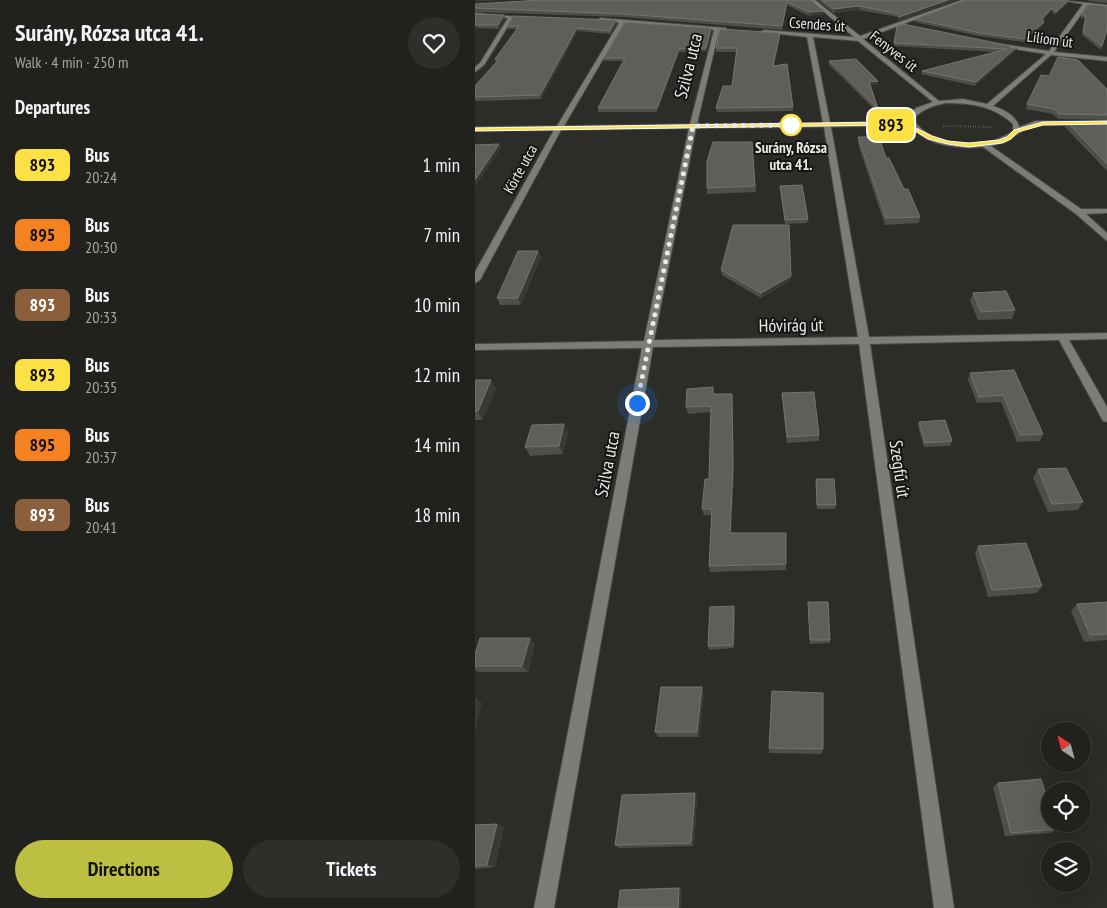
<!DOCTYPE html>
<meta charset="utf-8">
<style>
body{margin:0;font-family:"PT Sans Narrow",sans-serif;background:#2d2f2b;color:#f1f3f6;height:100vh;display:flex;flex-direction:column;font-size:19px;white-space:nowrap}
*{box-sizing:border-box;margin:0}
p{font-size:16px;color:#a2a4a4}
.icon{flex:none;width:28px;height:28px;fill:none;stroke:currentColor;stroke-width:2;stroke-linecap:round;stroke-linejoin:round}
.map{position:relative;flex:1;overflow:hidden}
.sheet{display:flex;flex-direction:column;background:#21221e;width:475px}
.sheet>*{flex:none}
.badge{padding:0 10px;border-radius:8px;font-size:18px;line-height:32px}
.needle{width:32px;rotate:324deg}
.tools{position:absolute;left:566px;top:722px;display:grid;gap:10px}
.tools a{display:grid;place-items:center;width:50px;height:50px;border-radius:50%;background:#21221e;box-shadow:0 5px 20px #0002,0 0 0 1px #3e3f3c;font-size:25px}
.you{position:absolute;width:25px;height:25px;margin:-12px;border:4px solid #fff;border-radius:50%;background:#1a73e8;box-shadow:0 0 0 8px #1a73e833}
.map>.badge{position:absolute;translate:-50% -50%;box-shadow:0 0 0 2px #fff}
h2{padding:0 15px;font-size:19px;line-height:45px}
.round{display:grid;place-items:center;flex:none;width:52px;height:52px;border-radius:26px;background:#2d2f2b}
.overview{display:flex;align-items:center;justify-content:space-between;height:85px;padding:0 15px}
h1{font-size:24px;font-weight:700;line-height:38px}
.action{display:flex;gap:10px;margin-top:auto;padding:10px 15px}
.action a{flex:1;height:58px;border-radius:30px;background:#bdbf43;color:#111;font-size:20px;font-weight:700;line-height:58px;text-align:center}
.action a+a{background:#2d2f2b;color:#f1f3f6}
ul{padding:0;list-style:none}
li{display:flex;align-items:center;gap:15px;height:70px;padding:0 15px}
li div{flex:1}
li b{display:block;font-size:19px}
li em{font-style:normal}
li .badge{min-width:55px;font-weight:700;text-align:center}
main{display:flex;flex:1;min-height:0}
.map>svg:first-child{display:block}
</style>
<main>
<section class="sheet">
<div class="overview"><div><h1>Surány, Rózsa utca 41.</h1><p>Walk · 4 min · 250 m</p></div><a class="round"><svg class="icon" aria-label="heart" viewBox="0 0 24 24"><path d="M12 20l-8-8c-3-5 5-10 8-4 3-6 11-1 8 4z"/></svg></a></div>
<h2>Departures</h2>
<ul>
<li><span class="badge" style="background:#fbe143;color:#111">893</span><div><b>Bus</b><p>20:24</p></div><em>1 min</em></li>
<li><span class="badge" style="background:#f58220;color:#111">895</span><div><b>Bus</b><p>20:30</p></div><em>7 min</em></li>
<li><span class="badge" style="background:#8b5e3c;color:#fff">893</span><div><b>Bus</b><p>20:33</p></div><em>10 min</em></li>
<li><span class="badge" style="background:#fbe143;color:#111">893</span><div><b>Bus</b><p>20:35</p></div><em>12 min</em></li>
<li><span class="badge" style="background:#f58220;color:#111">895</span><div><b>Bus</b><p>20:37</p></div><em>14 min</em></li>
<li><span class="badge" style="background:#8b5e3c;color:#fff">893</span><div><b>Bus</b><p>20:41</p></div><em>18 min</em></li>
</ul>
<div class="action"><a>Directions</a><a>Tickets</a></div>
</section>
<div class="map">
<svg width="632" height="908" viewBox="0 0 632 908">
<rect width="100%" height="100%" fill="#2c2d28"/>
<g fill="none" stroke-linecap="round" stroke-linejoin="round">
<!-- minor casing -->
<g stroke="#484844" stroke-width="2">
<path id="minor" d="M335,0H340L385,36L487,0H493L388,39L464,101L488,99L512,104L571,54L520,46L518,43L574,51L608,4L584,0L632,5V7L613,5L579,52L632,57V61L576,55L518,106C528,109 542,116 544,127L561,121H632V125H568L550,129L531,142L516,146L606,209H632V213L611,214L632,233V241L601,214L508,147C482,149 447,146 433,121L408,126L356,127L394,337L632,333V339L594,340L632,407V422L628,421L584,340L395,344L479,908H459L384,344L178,347L79,908H59L167,348L0,350V344L169,341L214,128L86,130L5,280L0,283V272L79,130L0,131V127L82,126L144,23L123,21L125,18L251,28V30H244L222,124L348,123L332,37L286,32L289,30L379,37ZM149,23L239,30L215,124L89,126ZM338,37L383,41L458,102L441,108L433,117L408,122L355,123ZM471,103C496,103 519,106 538,124V131C512,150 456,149 438,119C448,109 457,106 471,103ZM349,127L383,337L179,340L221,128Z
M0,13L55,18H38L9,65L0,72V67L5,63L33,18L0,15Z"/>
</g>
<!-- path -->
<path stroke="#7f807c" stroke-width="2" stroke-dasharray="0.5 2" stroke-linecap="butt" d="M468,126L517,127"/>
<!-- minor -->
<use href="#minor" fill="#7c7d77" fill-rule="evenodd"/>
</g>
<!-- wall -->
<path fill="#4e4f4a" d="M336,0L349,11V14L334,16L312,5L307,30L148,17L0,12V4Z
M343,0H481L423,21V17L384,10L359,13Z
M594,0L593,3L580,15L576,11L568,20V25L549,42L504,36L440,22V19Z
M613,0H632V3L613,1Z
M615,4L632,30L626,50L607,35L610,18H606L607,15Z
M0,14L30,19L24,29L3,28L0,30Z
M142,24L136,34L103,31L66,99L0,101V86L21,63L20,59L42,29H33L32,26Z
M422,26L535,48L542,47L541,50L500,86L446,74L447,71L521,52L419,46Z
M236,28L237,32L232,51L204,52L182,112H123V108L148,61H129V58Z
M305,33V37L299,65L318,107V111L242,112L241,108L257,86L261,52H241V48Z
M354,61L403,81V85H396L403,109V113L371,81L354,65Z
M632,89V120L583,119L578,114L551,109L552,104Z
M592,122H632V171L590,127Z
M383,137L429,189L445,217L444,223L410,225L383,144Z
M277,142L281,192L232,194V188Z
M305,186L333,219L332,223L310,224Z
M63,251L66,257L46,305H25L22,298Z
M246,270L316,280L286,298L247,275Z
M498,293L540,310L537,319L503,320L495,301Z
M539,370L568,434L565,441L542,442L526,402L502,403L493,380L495,373Z
M0,380L21,389L7,420H0Z
M307,393L344,435V441L312,443Z
M257,394L259,473L256,533H311V570L235,572L234,566L237,515H229L227,509L234,479L236,412L213,414L211,407Z
M444,422L477,441L475,446L449,447L443,426Z
M89,424L93,433L88,454L55,456L50,447Z
M563,469L608,502L603,510L573,512L558,478Z
M341,479L361,505L360,509H342Z
M503,546L567,586L562,593L513,597L500,554Z
M632,602V640L609,642L596,611L602,604Z
M333,606L355,640V643L335,644Z
M260,610L259,648L234,650L233,646Z
M60,644L53,672H3L0,670V654Z
M229,693L224,737H183L180,732Z
M294,748L348,749L347,754L294,753Z
M523,783L582,829L575,833L530,836L518,787Z
M220,793L222,797L219,846L144,848L140,845Z
M22,824L29,827L20,867L0,869V825Z"/>
<!-- shaded-wall -->
<path fill="#393a35" d="M0,0H26L0,2Z
M473,0H481L423,21L424,17Z
M594,0L593,3L580,15L581,12Z
M312,2V5L307,30V26Z
M384,6V10L359,13V9Z
M577,8L576,11L566,23L567,19Z
M349,11V14L334,16V12Z
M29,15L30,19L24,29L23,25Z
M141,20L142,24L136,34L135,31Z
M569,22L568,25L549,42L550,39Z
M2,25L3,28L0,30V26Z
M102,28L103,31L66,99L65,95Z
M236,28L237,32L232,51L231,48Z
M305,33V37L298,69V66Z
M542,47L541,50L500,86L501,82Z
M204,49V52L182,112V108Z
M403,81V85H394V82Z
M24,144L26,148L0,187V180Z
M63,251L66,257L46,305L43,298Z
M316,276V280L286,298V293Z
M16,380L21,389L7,420L3,411Z
M257,394L259,473L256,539L255,533Z
M89,424L93,433L88,454L84,446Z
M259,606L260,610L259,648L258,645Z
M55,638L60,644L53,672L47,666Z
M227,687L229,693L224,737L222,732Z
M0,697L7,703L0,732Z
M220,793L222,797L219,846L216,843Z
M22,824L29,827L20,867L12,865Z
M204,888L207,890L206,908H203Z"/>
<!-- building -->
<path fill="#5e5f5b" stroke="#747570" d="M66,0H336L349,11L334,12L312,2L307,26L148,14L0,8V4Z
M347,0H473L424,17V14L384,6L359,9Z
M490,0H594L581,12L577,8L567,19L569,22L550,39L505,33L440,19Z
M615,4L632,6V30L627,46L608,32L611,15H607Z
M0,14L29,15L23,25H2L0,26Z
M38,16L141,20L135,31L102,28L65,95L0,97V86L24,59H20L44,26H32Z
M150,22L236,28L231,48L204,49L182,108H123L150,58H129Z
M428,24L536,46L535,48L542,47L501,82L447,71L532,49L419,43L422,26Z
M245,29L305,33L298,66L312,64L318,107L241,108L248,86H257L262,48H241Z
M583,57L603,60L632,89V115L584,114L579,109L552,104L566,75L574,76Z
M381,59L403,81L394,82L403,109L371,77L354,61Z
M592,122H632V164Z
M383,137H404L411,158H414L429,189H433L445,217L411,218Z
M238,142H277L280,186L232,188V161Z
M24,144L0,180V145Z
M327,185L333,219L310,220L305,186Z
M258,225H314L316,276L286,293L246,270Z
M43,251H63L43,298H22Z
M531,291L540,310L506,312L498,293Z
M539,370L568,434L545,435L528,395L504,397L495,373Z
M0,380H16L3,411H0Z
M238,387V394H257L258,466L255,533H311V564L234,566L237,509H227L230,479H234L236,406L211,407L212,389Z
M339,392L344,435L312,437L307,393Z
M470,420L477,441L450,443L444,422Z
M89,424L84,446L50,447L57,425Z
M591,468L608,502L577,504L563,469Z
M341,479H359L361,505H342Z
M551,543L567,586L517,590L503,546Z
M333,602H353L355,640H335Z
M632,602V634L615,635L602,604Z
M259,606L258,645L233,646L235,607Z
M5,638H55L47,666H0V654Z
M186,687H227L222,732H180Z
M297,691L348,693V749L294,748Z
M566,779L575,808V824H580L582,829L536,833L523,783Z
M220,793L216,843L140,845L147,795Z
M22,824L12,865L0,866V825Z
M204,888L203,908H143L145,890Z"/>
<!-- line -->
<path fill="#fbe143" stroke="#fff" d="M632,121V124L568,125L543,132L536,139L527,143L494,147L473,144L453,139L440,131L408,125L0,131V128L408,122L443,129L457,136L473,141L494,143L524,140L532,137L539,130L568,122Z"/>
<g fill="none" stroke-linecap="round" stroke-linejoin="round">
<!-- walk -->
<path stroke="#e9e9e6" stroke-width="5" stroke-dasharray="0 9" d="M162,403L218,126L316,125"/>
</g>
<!-- markers -->
<circle fill="#fff" stroke="#fbe143" stroke-width="2.5" cx="316" cy="125" r="10"/>
<g text-anchor="middle" dominant-baseline="central" stroke-width="4" stroke-linejoin="round" paint-order="stroke">
<!-- far-street labels -->
<g font-size="15" fill="#e9e9e6" stroke="#151513">
<text transform="translate(342 24) rotate(4)">Csendes út</text>
<text transform="translate(575 39) rotate(8)">Liliom út</text>
<text transform="translate(419 51) rotate(38)">Fenyves út</text>
<text transform="translate(45 169) rotate(-61)">Körte utca</text>
</g>
<!-- far-stop labels -->
<g font-size="15" font-weight="bold" fill="#e9e9e6" stroke="#151513">
<text x="316" y="147">Surány, Rózsa<tspan x="316" dy="17">utca 41.</tspan></text>
</g>
<!-- street labels -->
<g font-size="18" fill="#e9e9e6" stroke="#151513">
<text transform="translate(213 66) rotate(-76)">Szilva utca</text>
<text transform="translate(316 325) rotate(-1)">Hóvirág út</text>
<text transform="translate(132 464) rotate(-79)">Szilva utca</text>
<text transform="translate(425 469) rotate(82)">Szegfű út</text>
</g>
</g>
</svg>
<div class="tools">
<a><svg class="needle" viewBox="-14 -14 28 28"><path d="M0-13l5 13h-10z" fill="#e53935"/><path d="M0 13l5-13h-10z" fill="#a2a4a4"/></svg></a>
<a><svg class="icon" aria-label="locate" viewBox="0 0 24 24"><circle cx="12" cy="12" r="6"/><path d="M12 2v4M12 18v4M2 12h4M18 12h4"/></svg></a>
<a><svg class="icon" aria-label="layers" viewBox="0 0 24 24"><path d="M12 4l9 5-9 5-9-5zM3 14l9 5 9-5"/></svg></a>
</div>
<div class="you" style="left:162px;top:403px"></div>
<b class="badge" style="left:416px;top:125px;background:#fbe143;color:#111">893</b>
</div>
</main>
